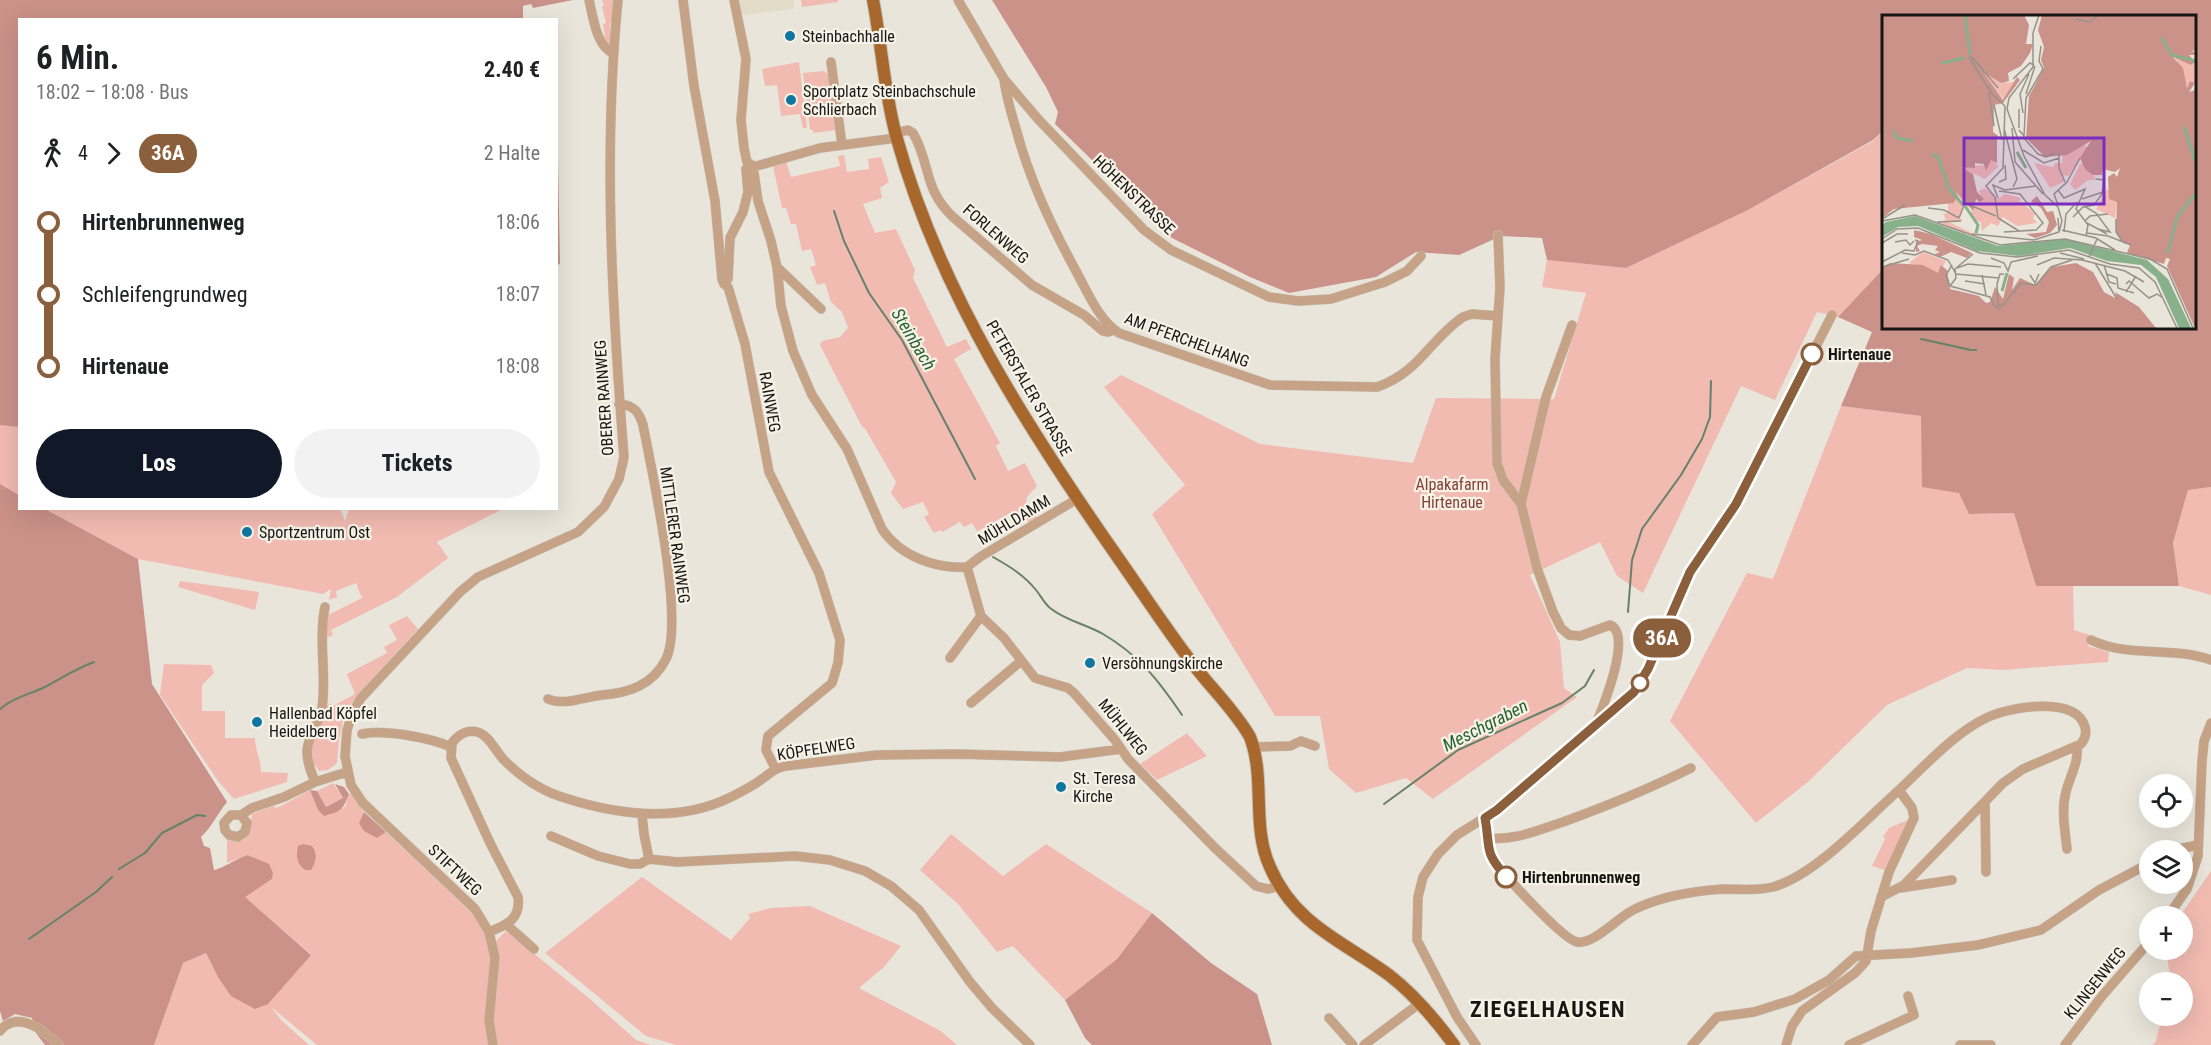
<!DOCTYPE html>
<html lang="de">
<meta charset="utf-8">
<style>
body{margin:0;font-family:"Roboto Condensed",sans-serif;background:#f2f2f2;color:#202124;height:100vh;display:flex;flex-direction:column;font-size:22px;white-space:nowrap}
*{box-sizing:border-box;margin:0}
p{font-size:20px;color:#757577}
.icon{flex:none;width:33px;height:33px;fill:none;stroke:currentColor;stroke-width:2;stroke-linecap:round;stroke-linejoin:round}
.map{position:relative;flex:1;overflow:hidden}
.drawer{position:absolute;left:18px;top:18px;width:540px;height:492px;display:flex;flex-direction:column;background:#fff;border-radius:0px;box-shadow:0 6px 24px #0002}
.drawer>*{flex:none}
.badge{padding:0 12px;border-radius:20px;font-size:21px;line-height:39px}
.fabs{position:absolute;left:2139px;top:774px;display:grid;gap:12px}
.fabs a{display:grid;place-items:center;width:54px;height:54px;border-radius:50%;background:#fff;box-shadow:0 6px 24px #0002;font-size:30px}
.map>.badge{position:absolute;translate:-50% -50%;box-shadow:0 0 0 3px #fff}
.legs{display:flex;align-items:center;gap:9px;height:66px;padding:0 18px;font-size:20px}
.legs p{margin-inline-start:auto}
.summary{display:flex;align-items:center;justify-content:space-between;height:102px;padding:0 18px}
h1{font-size:33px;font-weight:700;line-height:45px}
.primary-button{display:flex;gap:12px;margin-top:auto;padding:12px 18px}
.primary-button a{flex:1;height:69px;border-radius:36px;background:#111827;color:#fff;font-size:24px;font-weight:700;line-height:69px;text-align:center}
.primary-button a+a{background:#f2f2f2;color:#202124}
ul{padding:0 18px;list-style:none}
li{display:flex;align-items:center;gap:21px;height:72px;font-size:22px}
li i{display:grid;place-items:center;width:9px;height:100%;margin:0 8px;background:currentColor}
li i::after{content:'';width:15px;height:15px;margin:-8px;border:4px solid;border-radius:50%;background:#fff}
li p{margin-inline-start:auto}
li:first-child i{background:linear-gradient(#0000 50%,currentColor 0)}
li:last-child i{background:linear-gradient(currentColor 50%,#0000 0)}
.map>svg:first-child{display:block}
</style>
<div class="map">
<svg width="2211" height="1045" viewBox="0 0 2211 1045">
<rect width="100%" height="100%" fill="#eae5da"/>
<!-- built -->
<path fill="#e3dcc9" d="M739,0H794V9L741,15Z"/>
<!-- green -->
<path fill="#f1bbb1" d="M602,0H614L612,21L610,23V44L606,43L603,24L606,23L602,7L604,6Z
M801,0H838V2L802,7Z
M799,62L807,128H803L800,114L781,116L777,85L765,86L762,69Z
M824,71L829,75L836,130L813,133V130H810L803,73Z
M1884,130V268L1838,317L1817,312L1775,400L1741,386L1643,593L1617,576L1600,542L1530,575L1560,642L1564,688L1577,697L1433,799L1406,778L1356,793L1329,769L1320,716H1275L1152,514L1185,485L1104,387L1121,375L1260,444L1413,463L1436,398L1554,399L1586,293L1542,287L1547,260L1626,268L1748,210L1873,141Z
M844,155L847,172L869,169L868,159L881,157L889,182L880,188L882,198L863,204L875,233L896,229L915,270L913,278L947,347L966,339L971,349L954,359L1000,443L996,446L1008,471L1025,463L1037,486L1027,497L1026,504L1038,519L1030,525L1026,518L1017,522L1010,513L980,530L977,531L972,523L964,527L960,522L942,532L940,530L934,533L924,517L929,514L923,502L903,509L891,493L896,482L866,430L861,425L820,345L822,341L840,337L848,328L842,312L831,302L825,283L817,285L810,267L816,265L811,249L802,251L796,224H791L786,208H782L773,166L786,161L791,177L840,166L838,156Z
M1841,406L1921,416L1970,514L2014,513L2036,586H2073L2074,630L2090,635L2088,646L2109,652L2108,662L2002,670L1967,668L1887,705L1809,781L1756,823L1670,721L1747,573L1773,579Z
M3,423L19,427V495L0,484V425Z
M2211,487V595L2179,586L2173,543L2188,490Z
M340,508L345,521L349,509H503L437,542L448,558L397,597L331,630L333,635L326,638V616L362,598L356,583L336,591L337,597L329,600L331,589L323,594L138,559L45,509Z
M180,581L259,592L255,610L178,587Z
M407,616L418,629L360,692L345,712L339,740L337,763L328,770L319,771L315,765H313L311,747L326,706L331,703L333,706L355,694L347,674L387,653L384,647L397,640L389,625Z
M164,664L211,665L214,673L202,685V711H225V738H255C255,751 261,759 261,772L288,773L287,782L234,799L218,781L160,695Z
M1187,733L1207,756L1157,780L1140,764Z
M333,783L343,798L326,807L317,791Z
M310,790L318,810L339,811L346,806L347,796L351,793L364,812L359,823L377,838L386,832L474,915C481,925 487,936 490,948C496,981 479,1011 489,1045H317L271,1007L281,1020L309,1045H154L183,963L206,953L218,976L231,995L311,954L244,897L272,879L247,855L227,863V840L237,842C254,838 249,827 252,814L274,806L276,808L281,806Z
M1910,819L1885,870L1872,866L1885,839L1883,837L1889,828Z
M951,834L1003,876L1046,844L1152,913L1117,959L1065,1000L1013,946L997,952L958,904L920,870Z
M2211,871V1045H2152L2155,1043L2163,1016H2182V982H2171L2166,950H2182V916H2180Z
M642,877L731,940L750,918L748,914L770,908L810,906L901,946L884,967L859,988L941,1031L957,1045H676L646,1036L545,953Z
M506,931L590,999L636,1040L651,1045H497L493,1022L500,959L496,941Z"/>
<!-- forest -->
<path fill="#ca9289" d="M0,0H573L533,8L531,4L523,6V20H20L19,427L0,425Z
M992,0H2211V487L2188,490L2173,543L2179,586H2036L2014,513L1969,514L1959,493L1922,487L1921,416L1841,406L1872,332L1838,317L1884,268V327H2194V16H1884V130L1873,140L1748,210L1626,268L1547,260L1542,238L1501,236L1459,255L1416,252L1376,277L1289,293L1250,277L1172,238L1055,124L1058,112L1046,87Z
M557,106L560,264L557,265H556Z
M0,484L19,495L20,508L45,509L138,559L152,684L227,802C217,814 212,827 201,837L204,846L210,848L214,870C219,870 239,858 247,855L269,864L273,873L272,879L245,897L311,955L268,1004L255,1009L231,996L218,977L206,953L183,963L154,1045H45L36,1033L32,1018L15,1014L3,1021L0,1011Z
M335,784L344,787L349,794C342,811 343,810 324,816L318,810L310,790L317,791L326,807L343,798Z
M364,812L386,832L377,838L364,831L359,823Z
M303,844L312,846C318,855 316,861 311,870H305C296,863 296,856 298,846Z
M1152,913L1211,963L1257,994L1272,1045H1092L1085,1038L1065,1000L1117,959Z"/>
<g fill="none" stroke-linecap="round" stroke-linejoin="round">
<!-- stream -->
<path stroke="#668267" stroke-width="2" d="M834,211L844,241L869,293L902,340L975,479
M1921,339L1971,350
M1973,350H1976
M993,557C1009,566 1024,575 1036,590C1041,596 1044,603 1050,608C1066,621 1086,624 1103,634C1139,655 1159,681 1182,715
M1628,612L1632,560L1642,529L1681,475L1702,439L1710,417L1711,381
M0,709C13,698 27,695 43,688C60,679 75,669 94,662
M1384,804L1458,750L1562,703L1585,686L1594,670
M119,869L145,853L162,833L197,815L205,816
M29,939L96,892L112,877"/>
<!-- minor casing -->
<g stroke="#c4c0b6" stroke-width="10">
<path id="minor" d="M589,0C593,16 596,46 613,53
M683,0L694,86L715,201L722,279L724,284L728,287L745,344L769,472L819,573L840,640L838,663L832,683L768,736L766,750L775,768
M734,0L746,59L741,120L744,148L747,162L753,166L758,201L771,241L777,267L781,306L793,351L812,395L847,449L882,529C900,556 935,569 967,567
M958,0L1004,79L1038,119L1144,230L1171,250L1269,297L1298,301L1331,299L1385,282L1407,271L1421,256
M831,62L842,145
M1004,79C1006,96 1011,112 1016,129C1030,181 1051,225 1077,273C1088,293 1099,320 1119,333L1270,385L1377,387C1420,372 1429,340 1463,317L1472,314L1498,316
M895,133L908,130L913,133C931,164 923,189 953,217L1032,285L1084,315L1103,331L1108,332L1114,330
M1498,235L1500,287L1495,359L1497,463L1503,480L1521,504
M777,267L821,309
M728,279L730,238L743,212L748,192L746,169L820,148L896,138
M1572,325L1546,397L1521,504L1537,568L1553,612L1561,628L1569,635L1580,636L1610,625C1633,634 1603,707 1596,724
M967,567L981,616L1004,638L1035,678L1068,688L1074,693L1115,740L1128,759L1215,848L1256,886L1268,889L1280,886
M967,567L980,557L1077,499
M2091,640C2128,658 2172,646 2211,660
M950,658L981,616
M548,699C564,706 585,697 602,695C629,693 653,685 666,659C685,620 652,472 643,425C639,412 634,405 619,404
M971,703L1021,661
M362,734C384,729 431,738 451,747
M1254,747L1290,746L1301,741L1315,746
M315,782C311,772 307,762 307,751C308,735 319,724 322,708C327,675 318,640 325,607
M1985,803L1986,872
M241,815L247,823L245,832L238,837L229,835L225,830L224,823L231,815H241L252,808L284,797L315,782L347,772
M642,815L644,834L649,859
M1485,818L1488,850L1492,860C1504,874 1562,939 1577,942C1594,945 1619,916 1635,909C1662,896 1694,891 1723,889C1739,889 1757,891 1773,887C1816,875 1865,820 1899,790L1912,808L1914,818L1889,872L1871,931L1866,961L1855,973L1802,1011L1792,1026L1786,1045
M551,836L598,856L630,864H640L649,859L677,862L795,856L830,860L865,871L891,886L919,910L970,982L992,1008L1030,1045
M1487,838C1515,841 1538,830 1563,822C1607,806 1649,789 1691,768
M2067,849C2065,830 2061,810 2066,792C2070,775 2079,763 2077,746
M2173,850L2198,845
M1900,888L1952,880
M1881,897L1904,885L2003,783L2023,769L2081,744C2085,739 2087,734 2085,727C2076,695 2010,707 1988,717C1954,733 1926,765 1899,790
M2168,916L2187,889L2198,856L2202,761L2204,741L2211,723
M507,925L534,949
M489,932C507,925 521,919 518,897L491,845L451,758L452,743C458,735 468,728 480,733C490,737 496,752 504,760C522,778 541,791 565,798C618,815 679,823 731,797C741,792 753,786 762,779C771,773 774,768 786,766L877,755L956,754L1060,757L1121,749
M1329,1018L1353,1045
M0,1031C17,1009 45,1031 59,1045
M493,1045L489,1020L495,958L489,932L475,909L363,803L351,785L345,756L347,730L353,712L361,698L460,592L478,577L578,532L604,507L619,479L624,457C612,305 603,152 618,0
M1364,1045L1420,1003
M1476,1045L1457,1017L1417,940L1418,897L1423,877L1438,854L1457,835L1497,810L1634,692L1649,669L1690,572L1736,504L1832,315
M1692,1045L1717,1017L1754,1012L1795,999L1829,980L1856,956L1911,953L1978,945L2041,930L2099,890L2150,863
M1849,1045L1914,1015L1908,996
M1960,1045H1991
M2065,1045L2102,996L2150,941"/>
</g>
<!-- major casing -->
<g stroke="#c4c0b6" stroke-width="14">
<path id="major" d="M873,0C882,46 884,93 897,139C940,293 1030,432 1121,562C1147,599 1172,638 1200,673C1217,694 1237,714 1250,737C1266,779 1251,826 1270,867C1295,925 1343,941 1389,975C1415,995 1435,1019 1454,1045"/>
</g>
<!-- minor -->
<use href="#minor" stroke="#c6a286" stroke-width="9"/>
<!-- major -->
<use href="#major" stroke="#a7672d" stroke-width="12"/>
</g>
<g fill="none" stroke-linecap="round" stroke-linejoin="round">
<!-- line-1 casing -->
<g stroke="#fff" stroke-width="14">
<path id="line-1" d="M1506,877C1483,850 1491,850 1485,818L1497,810L1634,692L1648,669L1690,572L1736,504L1812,354"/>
</g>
<!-- line-1 -->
<use href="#line-1" stroke="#8b5e3c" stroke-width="9"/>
</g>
<!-- markers -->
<g fill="#0f75a1" stroke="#f7f2e7" stroke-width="2">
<circle cx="790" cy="36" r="6"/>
<circle cx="791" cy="100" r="6"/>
<circle cx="247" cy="532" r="6"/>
<circle cx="1090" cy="663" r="6"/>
<circle cx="257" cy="722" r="6"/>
<circle cx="1061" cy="787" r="6"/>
</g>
<g fill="#fff" stroke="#8b5e3c" stroke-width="3">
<circle cx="1812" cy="354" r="10"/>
<circle cx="1640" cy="683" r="8"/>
<circle cx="1506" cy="877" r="10"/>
</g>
<g text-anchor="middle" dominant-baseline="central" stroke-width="4.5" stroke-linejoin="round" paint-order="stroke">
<!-- poi labels -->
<g font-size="16" fill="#181612" stroke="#f7f2e7" text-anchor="start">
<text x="802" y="36">Steinbachhalle</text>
<text x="803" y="91">Sportplatz Steinbachschule<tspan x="803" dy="18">Schlierbach</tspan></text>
<text x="259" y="532">Sportzentrum Ost</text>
<text x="1102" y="663">Versöhnungskirche</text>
<text x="269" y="713">Hallenbad Köpfel<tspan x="269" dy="18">Heidelberg</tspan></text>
<text x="1073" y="778">St. Teresa<tspan x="1073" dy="18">Kirche</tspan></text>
</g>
<!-- street labels -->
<g font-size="16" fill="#181612" stroke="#f7f2e7">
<text transform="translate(1134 195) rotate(44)">HÖHENSTRASSE</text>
<text transform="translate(996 234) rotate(41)">FORLENWEG</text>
<text transform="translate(1187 340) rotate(20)">AM PFERCHELHANG</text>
<text transform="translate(1029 388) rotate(60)">PETERSTALER STRASSE</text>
<text transform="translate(604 398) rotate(-94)">OBERER RAINWEG</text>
<text transform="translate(770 402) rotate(80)">RAINWEG</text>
<text transform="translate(1014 520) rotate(-31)">MÜHLDAMM</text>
<text transform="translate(675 535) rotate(82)">MITTLERER RAINWEG</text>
<text transform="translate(1123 727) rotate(51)">MÜHLWEG</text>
<text transform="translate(816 749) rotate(-9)">KÖPFELWEG</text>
<text transform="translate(455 870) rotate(43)">STIFTWEG</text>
<text transform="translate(2095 983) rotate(-51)">KLINGENWEG</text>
</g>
<!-- stop labels -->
<g font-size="16" font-weight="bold" fill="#181612" stroke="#f7f2e7" text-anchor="start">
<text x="1828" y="354">Hirtenaue</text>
<text x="1522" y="877">Hirtenbrunnenweg</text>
</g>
<!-- park labels -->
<g font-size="16" fill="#853e34" stroke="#f7f2e7">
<text x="1452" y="484">Alpakafarm<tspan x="1452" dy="18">Hirtenaue</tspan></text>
</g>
<!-- water labels -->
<g font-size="18" font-style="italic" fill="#286231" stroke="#f7f2e7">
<text transform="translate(914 339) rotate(59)">Steinbach</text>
<text transform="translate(1485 725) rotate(-27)">Meschgraben</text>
</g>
<!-- district labels -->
<g font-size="22" font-weight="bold" letter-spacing="1.5" fill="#181612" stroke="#f7f2e7">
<text x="1548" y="1009">ZIEGELHAUSEN</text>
</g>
</g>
<!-- overview -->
<g transform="translate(1882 15)">
<rect width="314" height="314" fill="#eae5da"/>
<path d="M293,41L309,50L313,47V68L308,66L306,73ZM102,58H108L120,68L133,67L122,85ZM203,130L206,134L186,161L179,160L182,167L168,173L152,148L171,152L173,148H180V140ZM109,144L117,151L103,164L78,152L106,150ZM198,149H203L215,165H206L193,175L188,169ZM103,173L116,184L123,179L139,183L137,186L153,198L151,203L155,208L135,211L121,202L116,211L109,208L100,216L99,207L91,205L88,200L99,179L96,176ZM225,174L235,186L233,203L214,194ZM74,176L82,188L78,203L81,206H65L92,219H82L57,207L64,205L61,199L66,198V188H72L74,183L80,189ZM41,237L64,246L56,259L27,248Z" fill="#f1bbb1"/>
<path d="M0,0H142L147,10L144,29H151L148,38L139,51L126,58L127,66L120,68L102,58L121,85L135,62L138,65L121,88L112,90L111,117L119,123L115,124V148L109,145L104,156L102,149L93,148V153L79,152L91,159L95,177L102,184L98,187L94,184L91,196L74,177L80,190L74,183L72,188L12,194L0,203ZM160,0H313V35L310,36L313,37V40H307L313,47L309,50L291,42L301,53L305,73L308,66L313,68L307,77L313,75V313L285,251L288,244L284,243L282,249L245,238L248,230L241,228L234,216L235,187L227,184L226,162L232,158L235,162L238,153L233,157L221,154L220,160H211L203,154L198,143L209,126L185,140L163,142L144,123L147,81L162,53L159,45L162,32L156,15ZM155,181L165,197L171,196L175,210L168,218L153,223L144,219L164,217L167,207L159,193L149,186ZM32,215L49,219L90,238L85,243L69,237L58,242L53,239L58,237L53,235L56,231L40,229L35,231L38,236L34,237V227L40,225L32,222ZM8,248L41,250L56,258L59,250L65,255L68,274L97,281L104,288L108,287L113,272L121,284L127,259L132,263L130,275L138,263L153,270L170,252L194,248L211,257L222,277L235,284L233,277L257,292L274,313H0V252Z" fill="#ca9289"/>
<path d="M33,201L116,231L183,224L265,245L286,264L309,313H297L274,262L259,250L225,246L188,233L137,241L95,236L36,211L16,212L0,222V210L4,207Z" fill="#88b08b"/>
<path fill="none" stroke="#88b08b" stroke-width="3" d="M83,0L88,40M279,22L290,40L314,46M60,48L83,43M302,112L314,148M12,116L15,123L31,126M135,137L144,153M50,139L56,142L67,174L81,190M83,191L96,210L94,218M286,238L295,202L314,178M120,276L125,258"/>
<path fill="none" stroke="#96928a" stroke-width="1.5" d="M157,0L151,18V52L127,83L125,94L142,141L163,180L176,192L180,206L177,217M194,4L208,7L216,0M89,41L116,73M87,42L110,79L123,91M131,64L148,48L152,50M107,78L112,111M144,79L153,51M112,90L120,125M123,91L121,153L104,171L113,182L116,203L137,216M141,98L138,79L147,59M122,113L135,164L131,172M130,113L133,147L161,179M137,113V94M137,115L142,121L144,83L161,54L157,46L159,31M141,122L156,139L164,142L172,139M141,135L162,148L177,143M177,138V153L183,167M117,167L124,164L123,150M176,175L182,183L203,174L194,194L206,210L204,221M117,176L138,179L161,208L154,215L122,217M116,183L111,170L123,175L153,171M200,184L221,177M176,190L172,179L185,167L198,143M202,191L214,198L228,217L216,214M46,193L62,195L77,203M191,202L201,192L212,190L220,179L222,165L214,164M77,203L83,188L114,201M0,204L23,190M234,204V217L240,226M0,206L33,200L118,230L183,224L268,244L285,254L311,313M203,206L208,201L226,199M55,207L79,206M205,208L225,219M180,215L214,223L233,235M182,217L184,199L195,187M205,218L226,221L249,230M90,219L152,225L177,217L176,203M0,224L15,214L36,213L98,238L135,242L187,235L228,249L257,253L273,267L295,313M13,227L24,225L28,230L32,226M0,228L15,219H26M20,238L33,240L42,236L66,245L74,259M178,238L202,244M207,242L215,224M109,243L122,248L126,256L129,247M200,245L243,256L262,267M0,247L23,235L32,236L36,226L33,225M129,247L156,241M213,248L235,284M155,250L172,243L200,245M222,250L227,267L234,269M0,252L27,244M75,253L86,249L119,252M74,259L117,263M225,259L235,263L236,273L252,278M100,260L104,280M148,260L153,268L157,259M83,266L103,269M244,269L247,266L267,283L275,279L281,283M68,271L108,282L113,292L119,294M68,271L74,263L73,254L91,239M68,271L64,260L70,250M244,277L254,261M116,290L120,291L139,268L154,270L169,252L190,245M116,291L115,269L118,259H122"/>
<path fill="#7b2cbf" fill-opacity="0.15" stroke="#7b2cbf" stroke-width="3" d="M82,123H222V189H82Z"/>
<rect width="314" height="314" fill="none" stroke="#181612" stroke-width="3"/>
</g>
</svg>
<div class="fabs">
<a><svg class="icon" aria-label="locate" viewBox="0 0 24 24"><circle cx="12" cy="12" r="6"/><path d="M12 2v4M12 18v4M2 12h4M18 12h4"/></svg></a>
<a><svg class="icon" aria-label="layers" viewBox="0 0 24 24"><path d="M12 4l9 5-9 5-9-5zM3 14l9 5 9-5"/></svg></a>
<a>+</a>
<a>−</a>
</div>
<b class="badge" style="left:1662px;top:638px;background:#8b5e3c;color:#fff">36A</b>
<section class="drawer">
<div class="summary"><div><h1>6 Min.</h1><p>18:02 – 18:08 · Bus</p></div><b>2.40 €</b></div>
<div class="legs"><svg class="icon" aria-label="walk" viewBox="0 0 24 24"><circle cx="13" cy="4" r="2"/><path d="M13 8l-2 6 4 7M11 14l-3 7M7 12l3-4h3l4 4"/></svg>4<svg class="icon" aria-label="forward" viewBox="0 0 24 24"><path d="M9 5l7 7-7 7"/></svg><b class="badge" style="background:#8b5e3c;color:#fff">36A</b><p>2 Halte</p></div>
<ul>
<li><i style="color:#8b5e3c"></i><b>Hirtenbrunnenweg</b><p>18:06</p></li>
<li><i style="color:#8b5e3c"></i><span>Schleifengrundweg</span><p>18:07</p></li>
<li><i style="color:#8b5e3c"></i><b>Hirtenaue</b><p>18:08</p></li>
</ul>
<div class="primary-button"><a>Los</a><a>Tickets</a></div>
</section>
</div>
